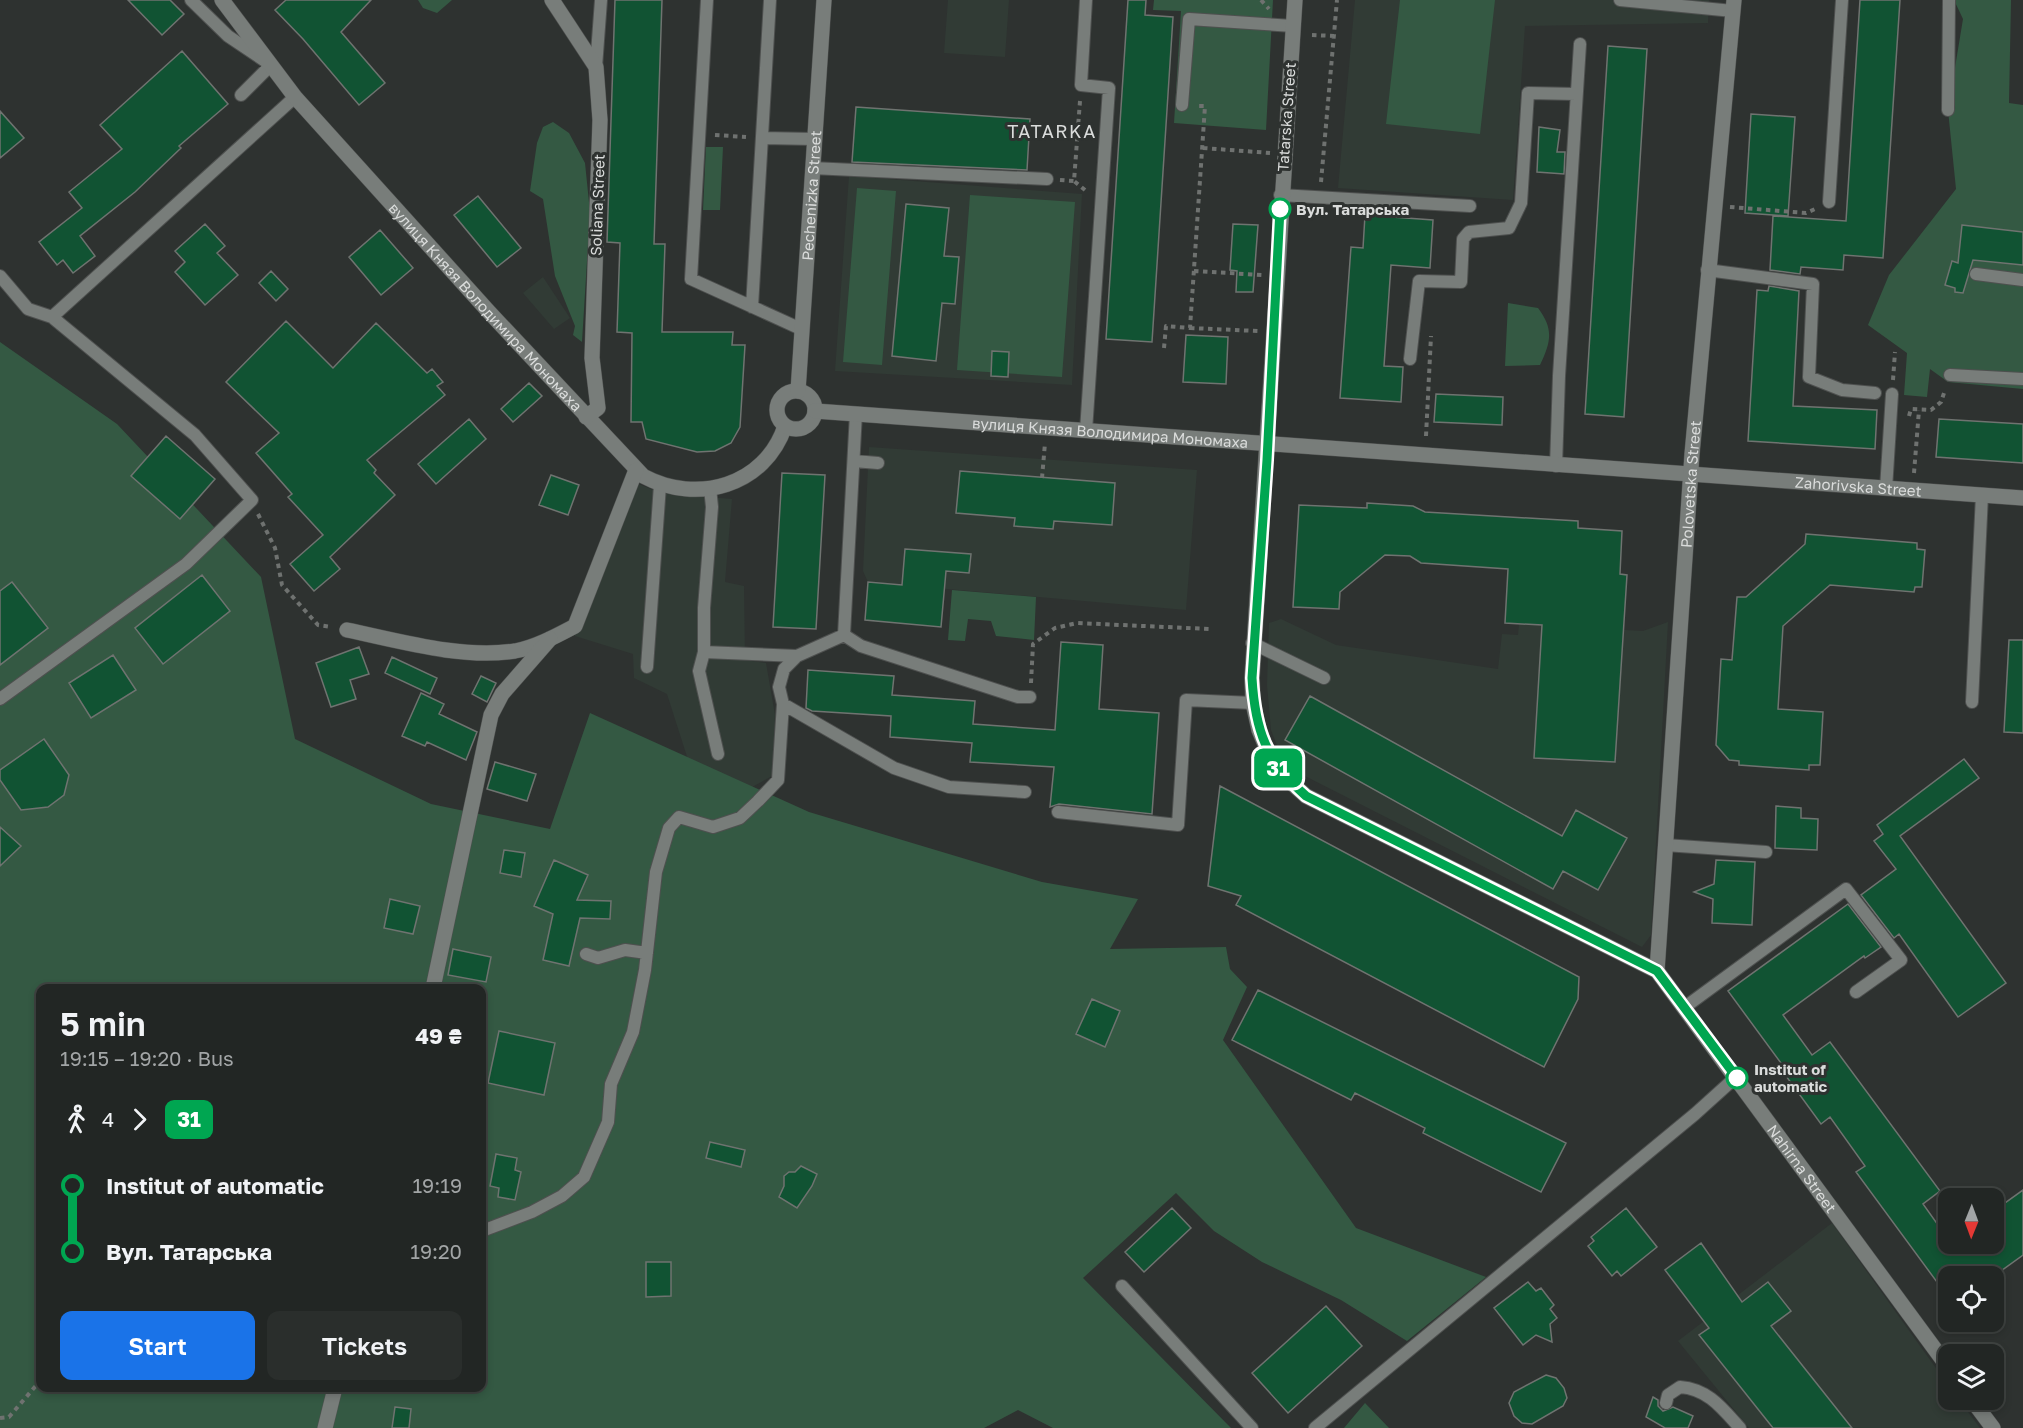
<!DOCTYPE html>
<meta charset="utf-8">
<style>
body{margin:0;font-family:"Golos Text",sans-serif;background:#2a2e2c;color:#f1f3f6;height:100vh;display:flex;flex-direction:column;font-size:22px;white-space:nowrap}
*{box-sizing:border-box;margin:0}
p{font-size:20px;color:#a2a5a6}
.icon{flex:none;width:33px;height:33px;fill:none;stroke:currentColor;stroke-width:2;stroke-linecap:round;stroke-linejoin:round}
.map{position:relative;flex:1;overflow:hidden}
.drawer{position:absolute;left:36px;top:984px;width:450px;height:408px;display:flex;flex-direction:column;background:#222624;border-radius:12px;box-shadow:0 3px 9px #0003,0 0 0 2px #3f4341}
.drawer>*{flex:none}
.badge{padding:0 12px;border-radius:9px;font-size:21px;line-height:39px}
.needle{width:39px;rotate:181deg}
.tools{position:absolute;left:1938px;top:1188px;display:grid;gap:12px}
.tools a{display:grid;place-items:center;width:66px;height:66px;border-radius:12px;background:#222624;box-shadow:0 3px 9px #0003,0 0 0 2px #3f4341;font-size:30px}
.map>.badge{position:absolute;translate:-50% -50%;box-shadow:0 0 0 3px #fff}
.legs{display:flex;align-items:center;gap:9px;height:66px;padding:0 24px;font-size:20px}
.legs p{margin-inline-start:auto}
.overview{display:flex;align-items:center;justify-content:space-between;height:102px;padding:0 24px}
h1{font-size:33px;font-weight:600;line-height:45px}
.button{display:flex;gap:12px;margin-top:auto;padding:12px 24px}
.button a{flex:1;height:69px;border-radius:12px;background:#1a73e8;color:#fff;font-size:24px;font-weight:600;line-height:69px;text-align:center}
.button a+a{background:#2a2e2c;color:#f1f3f6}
ul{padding:0 24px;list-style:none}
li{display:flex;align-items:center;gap:21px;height:66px;font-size:22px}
li i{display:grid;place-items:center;width:9px;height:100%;margin:0 8px;background:currentColor}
li i::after{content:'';width:15px;height:15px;margin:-8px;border:4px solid;border-radius:50%;background:#222624}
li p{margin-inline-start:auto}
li:first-child i{background:linear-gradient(#0000 50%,currentColor 0)}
li:last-child i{background:linear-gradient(currentColor 50%,#0000 0)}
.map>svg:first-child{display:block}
</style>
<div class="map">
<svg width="2023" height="1428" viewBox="0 0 2023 1428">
<rect width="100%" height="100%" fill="#2e3230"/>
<!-- built -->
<path fill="#313b35" d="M948,0H1009L1005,57L944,53Z
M1355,0H1709L1708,23L1525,26L1513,200L1338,188Z
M849,176L1082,194L1072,385L835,371Z
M543,277L570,318L554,329L523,293Z
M869,447L1197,470L1186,610L868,582L863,571Z
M631,481L661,493L732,499L725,582L744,586L745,660L766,663L775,715L772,776L743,792L690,766L667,694L634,678L633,654L575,636V626Z
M1281,619L1336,645L1498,669L1502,634L1518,635L1519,624L1643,631L1668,622L1651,935L1642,947L1303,775L1280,753L1271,730L1267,685L1269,623Z
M1832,1223L1948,1385V1400H1959L1980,1428H1749L1678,1341Z"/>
<!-- green -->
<path fill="#345943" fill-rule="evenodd" d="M418,0H452L437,13L423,8Z
M1154,0H1273L1266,130L1174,123L1181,11L1153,10Z
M1400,0H1495L1480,134L1386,124Z
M1954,0H2011L2009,103L2023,105V389L1948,382L1930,369L1927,397L1904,395L1907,353L1868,325L1889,275L1956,189L1948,110L1963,19Z
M553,122L569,133L585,163L590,212L582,342L573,335L575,326L555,276L543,199L530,191L537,143L543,127Z
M706,147H723L720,210H703Z
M857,188L896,191L882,365L843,362Z
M970,195L1075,202L1062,377L957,370Z
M1508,303L1538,308C1554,329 1551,342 1540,365L1505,366Z
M0,342L117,424L261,577L295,739L431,804L550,829L590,713L809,812L1042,882L1138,899L1110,949L1226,947L1230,969L1247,987L1223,1040L1356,1228L1486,1277L1407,1341L1341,1300L1262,1262L1214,1231L1176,1193L1083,1278L1231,1428H1053L1018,1410L984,1428H0ZM40,988H482V1388H40Z
M952,590L1036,597L1034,640L996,636L991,621L968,619L965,641L948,640Z
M1365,1403L1389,1428H1344Z"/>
<!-- building -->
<path fill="#115333" stroke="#6f7370" stroke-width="1.5" d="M128,0H170L184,14L162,35Z
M286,0H371L341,32L385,83L359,105L303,39L275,10Z
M615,0H662L654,244H665L662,332H733L732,345H745L740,427L731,443L715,451L697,452L646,439L642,422H631L632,333L617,332L620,243L607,242Z
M1128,0H1146L1145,15L1173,17L1152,342L1106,339Z
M1860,0H1900L1883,258L1844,255L1843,270L1801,267L1800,274L1770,270L1773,216L1846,221Z
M1608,46L1647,49L1624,417L1585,414Z
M182,51L228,104L179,146L181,148L135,192L80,236L95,256L73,273L63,260L57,265L39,242L82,208L69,192L122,149L100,125Z
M856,107L1030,119L1027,170L852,162Z
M0,111L24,138L0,158Z
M1751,114L1795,117L1788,216L1745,213Z
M1539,127L1560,130L1557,152H1565L1564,174L1537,172Z
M478,196L521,248L497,267L454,215Z
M906,204L949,208L944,256L959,257L955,304L942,303L936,361L892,356Z
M1365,215L1433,220L1430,268L1391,265L1384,366L1403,367L1401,402L1340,398L1351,247L1363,248Z
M205,224L225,246L217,253L238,275L205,305L175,272L185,262L175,251Z
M1233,224L1258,225L1253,292H1236L1237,271L1230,270Z
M1962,225L2023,232V265L1973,260L1963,293L1955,292V288L1945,285L1952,261L1958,263Z
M380,230L413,268L381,295L349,257Z
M271,271L288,289L276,301L259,283Z
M1769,286L1799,291L1793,406L1877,410L1875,449L1748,441L1757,290L1768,291Z
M286,321L333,368L376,323L427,373L432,369L443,382L437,386L445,395L367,460L376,470L374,473L395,495L330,557L340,569L314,591L290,564L323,535L288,497L292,494L256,453L279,433L226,382Z
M1186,335L1228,337L1226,384L1183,382Z
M992,351L1009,352L1008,377L991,376Z
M529,383L542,396L513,422L501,409Z
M1436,394L1503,397L1502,425L1434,422Z
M469,419L486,439L436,484L418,464Z
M1939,419L2023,424V463L1936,457Z
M166,436L215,479L180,519L131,476Z
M960,471L1115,483L1112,525L1054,521L1053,529L1014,526L1015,518L956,513Z
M782,473L825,475L816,629L773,627Z
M551,475L579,485L568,515L539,505Z
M1367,503L1413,506L1425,512L1578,521V528L1622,531L1620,574L1627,575L1615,762L1534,758L1542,625L1505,623L1508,569L1421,563L1410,556L1385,555L1340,592L1339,609L1293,607L1299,505L1367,508Z
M1806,534L1917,543V549L1925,550L1922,587H1915L1914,592L1830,585L1783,626L1778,709L1823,712L1820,765H1809V770L1739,765V761L1729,760L1716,745L1721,659L1732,660L1737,597H1746L1805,544Z
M905,549L971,554L969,573L946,571L941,627L865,620L868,582L902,585Z
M202,575L230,611L163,664L135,628Z
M12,582L48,628L0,665V591Z
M2009,640H2023V733L2004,732Z
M1061,642L1103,645L1099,709L1159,713L1152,814L1059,804L1050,807L1054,767L970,762L972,743L890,737L891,716L812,711L806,708L808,670L894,676L892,695L975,701L973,724L1055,730Z
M359,647L369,674L350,680L356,699L331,707L316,663Z
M113,655L136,690L91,718L69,683Z
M392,657L437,678L430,694L385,673Z
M481,676L496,683L487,702L472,694Z
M421,693L444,704L439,714L477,732L466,760L427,742L425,746L402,736Z
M1310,696L1562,836L1576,810L1627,838L1598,890L1563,871L1553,889L1285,740Z
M44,739L69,775L64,795L48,807L21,810L0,780V770Z
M1964,759L1979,778L1900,836L2006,983L1958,1017L1899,934L1894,938L1861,895L1896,869L1874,841L1883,834L1877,825Z
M495,762L536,774L527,801L487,789Z
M1220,786L1579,977L1578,999L1544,1067L1236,905L1241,896L1208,886Z
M1776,806L1801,808V818L1818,819L1817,850L1775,848Z
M0,827L21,846L0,866Z
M504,850L525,853L521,877L500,873Z
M554,860L588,875L577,900L611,901L610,919L580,918L569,966L543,960L553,914L534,906Z
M1716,860L1755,862L1752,925L1712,923L1713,899L1694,892L1714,884Z
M390,899L420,906L413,934L384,928Z
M1848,904L1881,947L1865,958L1864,956L1783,1015L1812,1055L1830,1042L1940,1191L1923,1204L1948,1239V1244H1994V1211L2023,1190V1255L1994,1276H1948V1297L1856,1172L1865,1166L1830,1117L1821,1124L1786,1076L1789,1074L1728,991Z
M453,949L491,957L486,982L448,975Z
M1258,990L1566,1143L1541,1192L1423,1133L1425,1128L1355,1093L1351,1100L1232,1040Z
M1092,999L1120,1011L1105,1047L1076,1034Z
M499,1031L555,1043L544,1095L488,1083Z
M710,1142L745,1150L741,1167L706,1158Z
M496,1154L517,1158L515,1170L521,1172L515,1200L498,1197L499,1188L490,1186Z
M801,1166L817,1174L812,1186L797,1208L779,1197L784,1186V1176L789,1172H795Z
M1172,1208L1191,1228L1144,1272L1125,1252Z
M1626,1208L1657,1247L1621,1276L1617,1271L1612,1276L1588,1246L1594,1241L1591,1237Z
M1701,1243L1742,1302L1768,1282L1791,1311L1771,1326L1852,1428H1773L1699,1335L1709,1328L1665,1270Z
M646,1262H671V1296L646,1297Z
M1528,1282L1536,1291L1541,1288L1554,1305L1550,1309L1557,1318L1550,1324L1552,1342L1536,1335L1523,1345L1494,1308Z
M1326,1306L1362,1346L1288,1413L1252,1373Z
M1546,1375L1556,1378L1564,1388L1567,1398L1563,1406L1532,1424L1522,1423L1514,1416L1509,1403L1514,1392Z
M1653,1397L1658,1400V1406L1663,1411L1673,1407L1693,1416L1688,1428H1665L1646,1417Z
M395,1407L411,1409L409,1428H392Z"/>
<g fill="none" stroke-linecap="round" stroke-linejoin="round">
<!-- lane casing -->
<g stroke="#4e504f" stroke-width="14">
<path id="lane" d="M191,0L228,36L271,65L241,95
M707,0L691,279L801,329
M1620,0L1733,11
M596,67L601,0
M1182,105L1189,19L1293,26
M1948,110L1949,0
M762,138L814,139
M812,168L1047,179
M1280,195L1470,206
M1829,202L1842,0
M1707,270L1813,284L1809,377L1842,390L1875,393
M1976,274L2023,280
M0,276L28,309L52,317L295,97
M752,307L770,0
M1410,359L1419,281L1461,282L1463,239L1469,232L1509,228L1521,203L1528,93L1576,94
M1950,375L2023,379
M1086,431L1109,88L1081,85L1086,0
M854,461L878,463
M1556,466L1559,376L1580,44
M710,488L712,507L704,608V652L699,671L718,754
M1886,489L1892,394
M844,635L856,413
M844,635L861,646L1018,697H1030
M1252,643L1324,678
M704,652L797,656
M647,667L660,485
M0,699L186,564L252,500L195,435L52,317
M1972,702L1982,495
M783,704L894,768L949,787L1025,792
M1058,812L1178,825L1186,700L1253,703
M1665,845L1766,852
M586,954L598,958L625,950L647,953
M1685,1007L1846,889L1901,960L1856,992
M482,1231L532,1212L562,1196L584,1177L608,1122L611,1084L633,1032L645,970L656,872L669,828L679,817L713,827L740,818L758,801L778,780L783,704L779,687L784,669L797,656L844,635
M1122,1286L1252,1428
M1666,1403L1668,1395L1680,1387C1708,1389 1722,1408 1740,1428
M1315,1428L1695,1114L1736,1077"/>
</g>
<!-- street casing -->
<g stroke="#4e504f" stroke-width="16">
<g id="street">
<path id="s1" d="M222,0L295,97L489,312L643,476C697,505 765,486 785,426"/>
<path d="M552,0L596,67L600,120L592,358L598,408L586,417"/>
<path id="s2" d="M1295,0L1252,678L1253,703L1259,730L1271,759L1285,777L1306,796L1657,971L1948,1367"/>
<circle cx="796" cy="410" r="19"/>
<path id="s3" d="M798,391L824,0"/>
<path id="s4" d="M815,411L2023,498"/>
<path d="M347,630C400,641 461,659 515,651C536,647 556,636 575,626L636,470"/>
<path id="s5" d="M1657,971L1692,454L1734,0"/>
<path d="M433,988L491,715L502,694L550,639"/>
<path d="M1972,1400L1993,1428"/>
<path d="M325,1428L335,1388"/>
</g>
</g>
<!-- path -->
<path stroke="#6f7270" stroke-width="4" stroke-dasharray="4.5 4.5" stroke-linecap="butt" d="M1261,0L1269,9
M1312,35L1334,36
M1080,101L1074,181L1085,190
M715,135L746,137
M1203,148L1270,153
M1060,180L1074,181
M1321,182L1337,0
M1730,207L1806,213L1815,209
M1194,271L1262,275
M1190,328L1258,331
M1164,348L1166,326L1190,328L1205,106H1196
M1893,380L1895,352
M1909,416L1911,409L1931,410L1941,402L1945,390
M1426,436L1431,336
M1914,473L1919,410
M1042,478L1045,443
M258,514L275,548L282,585L318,625L331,627
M1031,683L1033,644L1055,628L1077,623L1210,629
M1938,1383L1948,1397
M0,1418L9,1417L40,1381"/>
<!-- lane -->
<use href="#lane" stroke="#787d7a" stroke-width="12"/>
<!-- street -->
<use href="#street" stroke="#787d7a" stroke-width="15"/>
</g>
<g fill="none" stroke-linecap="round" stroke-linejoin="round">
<!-- line-1 casing -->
<g stroke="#fff" stroke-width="14">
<path id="line-1" d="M1280,209L1267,460L1252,678C1255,730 1266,761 1306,796L1657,971L1737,1078"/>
</g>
<!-- line-1 -->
<use href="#line-1" stroke="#00a651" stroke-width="9"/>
</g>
<!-- markers -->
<g fill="#fff" stroke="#00a651" stroke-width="3">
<circle cx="1280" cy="209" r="10"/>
<circle cx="1737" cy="1078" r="10"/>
</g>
<g text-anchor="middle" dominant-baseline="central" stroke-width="6" stroke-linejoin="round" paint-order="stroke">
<!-- street labels -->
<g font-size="15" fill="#dadcdb" stroke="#2e3230">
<text transform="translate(1286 117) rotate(-86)">Tatarska Street</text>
<text stroke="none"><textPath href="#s3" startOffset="196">Pechenizka Street</textPath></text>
<text transform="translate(597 205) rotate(-88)">Soliana Street</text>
<text stroke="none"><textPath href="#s1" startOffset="405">вулиця Князя Володимира Мономаха</textPath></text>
<text stroke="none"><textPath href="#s4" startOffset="296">вулиця Князя Володимира Мономаха</textPath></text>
<text stroke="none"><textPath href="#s5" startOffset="488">Polovetska Street</textPath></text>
<text stroke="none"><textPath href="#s4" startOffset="1046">Zahorivska Street</textPath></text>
<text stroke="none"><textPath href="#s2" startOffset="1452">Nahirna Street</textPath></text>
</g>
<!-- stop labels -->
<g font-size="15" font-weight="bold" fill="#dadcdb" stroke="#2e3230" text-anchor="start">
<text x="1296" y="209">Вул. Татарська</text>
<text x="1754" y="1069">Institut of<tspan x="1754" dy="17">automatic</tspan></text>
</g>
<!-- quarter labels -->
<g font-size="18" letter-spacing="1.5" fill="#dadcdb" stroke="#2e3230">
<text x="1052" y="131">TATARKA</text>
</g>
</g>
</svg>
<div class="tools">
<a><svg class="needle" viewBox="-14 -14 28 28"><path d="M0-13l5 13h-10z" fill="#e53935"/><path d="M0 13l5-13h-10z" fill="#a2a5a6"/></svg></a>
<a><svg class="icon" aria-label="locate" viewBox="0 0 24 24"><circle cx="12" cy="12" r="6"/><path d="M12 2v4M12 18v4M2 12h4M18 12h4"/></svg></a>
<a><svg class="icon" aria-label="layers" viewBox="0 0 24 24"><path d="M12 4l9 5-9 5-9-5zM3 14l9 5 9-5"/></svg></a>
</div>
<b class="badge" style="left:1278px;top:768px;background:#00a651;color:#fff">31</b>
<section class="drawer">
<div class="overview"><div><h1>5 min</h1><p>19:15 – 19:20 · Bus</p></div><b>49 ₴</b></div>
<div class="legs"><svg class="icon" aria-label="walk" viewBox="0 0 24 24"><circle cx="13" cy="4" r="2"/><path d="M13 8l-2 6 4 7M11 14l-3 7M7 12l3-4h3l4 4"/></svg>4<svg class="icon" aria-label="forward" viewBox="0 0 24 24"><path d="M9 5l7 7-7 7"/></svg><b class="badge" style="background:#00a651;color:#fff">31</b></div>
<ul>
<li><i style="color:#00a651"></i><b>Institut of automatic</b><p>19:19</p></li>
<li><i style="color:#00a651"></i><b>Вул. Татарська</b><p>19:20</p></li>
</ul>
<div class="button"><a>Start</a><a>Tickets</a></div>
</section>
</div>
